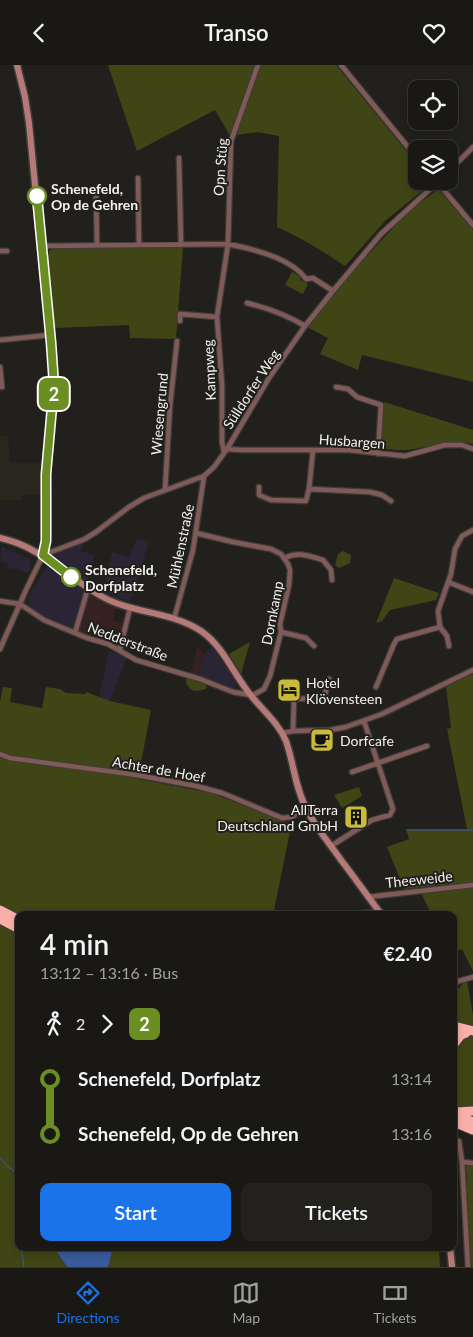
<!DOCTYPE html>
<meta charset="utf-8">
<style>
body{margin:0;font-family:Lato,sans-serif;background:#22211e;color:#f1f3f6;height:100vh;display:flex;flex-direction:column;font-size:19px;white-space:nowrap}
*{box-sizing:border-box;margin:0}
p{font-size:16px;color:#9fa0a0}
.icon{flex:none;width:28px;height:28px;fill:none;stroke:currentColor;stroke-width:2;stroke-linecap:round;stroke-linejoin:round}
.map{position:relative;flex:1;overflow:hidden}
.sheet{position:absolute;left:15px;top:846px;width:442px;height:340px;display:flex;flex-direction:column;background:#191815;border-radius:10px;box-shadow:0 2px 8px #0003,0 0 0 1px #373734}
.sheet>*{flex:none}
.badge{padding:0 10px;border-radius:8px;font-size:18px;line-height:32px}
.fabs{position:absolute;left:408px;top:15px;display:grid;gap:10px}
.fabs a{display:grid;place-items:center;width:50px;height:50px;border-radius:10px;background:#191815;box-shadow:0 2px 8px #0003,0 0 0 1px #373734;font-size:25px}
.map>.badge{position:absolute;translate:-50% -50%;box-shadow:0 0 0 2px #fff}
.legs{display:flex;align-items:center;gap:8px;height:55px;padding:0 25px;font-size:16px}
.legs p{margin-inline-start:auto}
.overview{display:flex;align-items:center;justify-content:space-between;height:85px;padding:0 25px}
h1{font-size:28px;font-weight:600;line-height:38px}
.button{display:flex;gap:10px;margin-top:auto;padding:10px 25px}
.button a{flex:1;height:58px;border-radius:10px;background:#1a73e8;color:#fff;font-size:20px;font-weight:600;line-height:58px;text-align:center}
.button a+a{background:#22211e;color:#f1f3f6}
ul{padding:0 25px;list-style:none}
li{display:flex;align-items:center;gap:18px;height:55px;font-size:19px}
li i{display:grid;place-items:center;width:8px;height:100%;margin:0 6px;background:currentColor}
li i::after{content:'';width:12px;height:12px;margin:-6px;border:4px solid;border-radius:50%;background:#191815}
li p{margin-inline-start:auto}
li:first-child i{background:linear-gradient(#0000 50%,currentColor 0)}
li:last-child i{background:linear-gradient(currentColor 50%,#0000 0)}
header{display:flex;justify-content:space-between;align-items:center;height:65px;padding:0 25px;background:#191815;font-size:22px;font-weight:600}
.menu{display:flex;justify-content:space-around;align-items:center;height:70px;border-top:1px solid #373734;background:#191815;font-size:14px;color:#9fa0a0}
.menu a{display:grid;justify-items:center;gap:2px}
.menu .on{color:#1a73e8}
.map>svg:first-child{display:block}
</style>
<header><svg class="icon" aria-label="back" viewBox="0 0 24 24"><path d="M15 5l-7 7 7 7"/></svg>Transo<svg class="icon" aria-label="heart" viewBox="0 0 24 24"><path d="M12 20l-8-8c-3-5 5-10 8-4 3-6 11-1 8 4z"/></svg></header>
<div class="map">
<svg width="473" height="1202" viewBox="0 0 473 1202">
<rect width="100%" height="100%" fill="#21201c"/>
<!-- commercial -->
<path fill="#2a2434" d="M137,474L149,476L130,537L102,526L105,520L112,487L129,492Z
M84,477L81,486L94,490L89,512L85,517L71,507L53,491L55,488Z
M1,481L29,494L31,504L27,508L15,503L14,505L7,503L8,499L0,496Z
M48,501L84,526L74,564L45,553L29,539L28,533L33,522Z
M212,582L237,618L235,624L199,611L204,588Z
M109,586L127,592L110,636L99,632Z"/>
<!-- industrial -->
<path fill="#352220" d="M88,529L116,543L113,555L125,558L119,580L79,567Z
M197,582L204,588L199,611L191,609Z"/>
<!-- built -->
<path fill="#29271d" d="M0,371H8L10,398H43L42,430H23L22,435H0Z"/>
<!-- green -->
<path fill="#404515" d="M108,0H336L416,98V116L433,117L386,155L345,201C323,186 301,173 277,162L279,71L257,67L235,70L229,69L215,45L137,86Z
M438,124L473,165V317L362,290L358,305L320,289L328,273L307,262L351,208L407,148Z
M61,183H183L176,274L130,273L129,260L55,263L47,192L50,185Z
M292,207L301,212L300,215L308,219L303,229L285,220Z
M384,337L473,365V379C450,373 430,383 407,385C398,386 388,384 380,383Z
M343,486L351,490L350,498L339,503L335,500L338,489Z
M394,513L439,528L436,535L390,545L382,556L376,558Z
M250,577L241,609L229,589Z
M473,609V817L404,824L387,782L409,774L406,764H467L447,664L451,663L446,621Z
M186,613L205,618L207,623C197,629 185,625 186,613Z
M3,622L12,623L10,637L42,643L46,622L60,624L66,628L85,629L86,627L110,636L151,645L138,714L211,728L289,758L291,762L273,850H19V1182L54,1183L67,1202H0V637Z
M359,722L362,731L342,743L334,730Z
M473,822V906L462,884L454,887V850H432L421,828Z
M372,844L376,850H314L321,848Z
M467,916L473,950V963L454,957V928C460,925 460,918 467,916Z
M469,970L473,971V1042L463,1044L454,1042V984L456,978Z
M466,1100L473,1101V1202H470Z
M113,1182L439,1183L440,1202H108Z"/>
<!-- water -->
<path fill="#395b9b" d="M54,1183H113L108,1202H67Z"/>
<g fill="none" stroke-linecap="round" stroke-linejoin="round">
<!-- stream -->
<path stroke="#395b9b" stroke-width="1" d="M407,765H473
M0,1093L8,1102L19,1109
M18,1181H19
M21,1182L24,1202"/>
<!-- street casing -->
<g stroke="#3e3d39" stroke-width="7">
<path id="street" d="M341,0L416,92
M179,93L181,180
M449,106L473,82
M138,113L139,180
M437,117L473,160
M96,128L97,179
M41,181L228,179C253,184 291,193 306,214L313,213L333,226
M0,186H7
M247,238C268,243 287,250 305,261
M180,256V249L217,252
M0,275L50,270
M0,302L2,322
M336,322L348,324L357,332L381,340L378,389
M227,384L241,385H349L405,391L445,380H462L473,384
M224,387L222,377V321L217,252L228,179L231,76L258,0
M259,422V430L271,435L306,436L309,424L313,385
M309,424L370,427L382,430L391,436
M165,425L170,341L177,276
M285,493C298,486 310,491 323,495L331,505L332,515
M448,517L473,527
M0,536L20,539L44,555L87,573L108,579L136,595L200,614L233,627L250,630L255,629L264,624L270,611L281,567L280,559L289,520L290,505L288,499L281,489L271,484L233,477L196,468
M174,554L193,485L204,411
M281,567L306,573L314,581
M75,568L88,523
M449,581L447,571L440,562L438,546L451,509L455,484L462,471L473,465
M0,584L26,525L43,490L85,474L96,467L129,442L144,433L204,411L214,402L227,384L269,313L305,261L333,226L381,169L439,116
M120,584L130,543
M376,622L394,579L397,574L440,562
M293,666L294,634L324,633L329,614
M282,668L293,666L330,665L346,662L382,649L473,605
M0,689L10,693L137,710L196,721L222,728L282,753L292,752L305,742
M352,707L427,681
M331,781L372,755L390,750L393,744L364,656
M368,832L473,820
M454,919L459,916L473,912
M459,1076L462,1097L468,1202
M462,1097L473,1098"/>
</g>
<!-- secondary casing -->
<g stroke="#3e3d39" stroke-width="9">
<path id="secondary" d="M17,0L25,32L29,58L53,306C54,341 48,374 47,409C46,436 51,464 43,490
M0,473C42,482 65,511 101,531C132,549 171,546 201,566C223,581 233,608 249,628C261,644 278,657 286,676C294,699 295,723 307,745C316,763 330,779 341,795C355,813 368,832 382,850
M450,1182L452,1202"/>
</g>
<!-- highway casing -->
<g stroke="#3e3d39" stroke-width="11">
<path id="highway" d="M0,845L19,855
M0,854L19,864
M454,961L473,966
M454,979L461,970L466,968
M456,1047L473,1046
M454,1049L473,1057
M454,1057L473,1065"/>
</g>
<!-- street -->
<use href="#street" stroke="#7f5a58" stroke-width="4.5"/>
<!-- secondary -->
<use href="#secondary" stroke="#b57a77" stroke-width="6"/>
<!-- highway -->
<use href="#highway" stroke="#faafab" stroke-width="9"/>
</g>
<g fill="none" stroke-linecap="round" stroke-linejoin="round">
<!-- line-1 casing -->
<g stroke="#fff" stroke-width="11">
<path id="line-1" d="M37,131L51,277L54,320L46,409V476L43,490L71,512"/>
</g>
<!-- line-1 -->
<use href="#line-1" stroke="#6b8e23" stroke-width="8"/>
</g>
<!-- icons -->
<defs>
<g id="hotel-square" transform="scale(1.25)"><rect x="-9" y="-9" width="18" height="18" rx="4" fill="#c9bb3a" stroke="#21201c"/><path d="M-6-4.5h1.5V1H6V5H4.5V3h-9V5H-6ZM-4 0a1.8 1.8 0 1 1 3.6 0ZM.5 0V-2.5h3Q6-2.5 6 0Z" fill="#111"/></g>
<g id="cafe-square" transform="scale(1.25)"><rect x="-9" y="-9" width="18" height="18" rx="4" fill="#c9bb3a" stroke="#21201c"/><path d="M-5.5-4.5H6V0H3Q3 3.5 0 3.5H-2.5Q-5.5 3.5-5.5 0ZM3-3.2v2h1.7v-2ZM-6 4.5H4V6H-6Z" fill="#111"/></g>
<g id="building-square" transform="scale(1.25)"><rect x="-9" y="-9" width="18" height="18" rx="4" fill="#c9bb3a" stroke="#21201c"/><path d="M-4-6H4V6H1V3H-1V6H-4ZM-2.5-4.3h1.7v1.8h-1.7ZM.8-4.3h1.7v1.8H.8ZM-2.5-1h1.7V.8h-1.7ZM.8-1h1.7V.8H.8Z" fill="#111"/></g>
</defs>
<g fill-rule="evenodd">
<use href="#hotel-square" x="289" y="625"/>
<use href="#cafe-square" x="322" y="675"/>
<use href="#building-square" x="356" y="752"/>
</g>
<!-- markers -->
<g fill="#fff" stroke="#6b8e23" stroke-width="2.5">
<circle cx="37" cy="131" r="9"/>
<circle cx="71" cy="512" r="9"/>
</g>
<g text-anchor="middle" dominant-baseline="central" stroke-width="4" stroke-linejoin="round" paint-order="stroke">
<!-- street labels -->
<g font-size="14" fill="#f2f1ee" stroke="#21201c">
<text transform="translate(220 102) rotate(-86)">Opn Stüg</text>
<text transform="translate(209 305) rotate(-93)">Kampweg</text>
<text transform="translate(251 324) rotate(-57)">Sülldorfer Weg</text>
<text transform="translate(159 349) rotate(-85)">Wiesengrund</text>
<text transform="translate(352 376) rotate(4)">Husbargen</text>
<text transform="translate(180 481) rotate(-78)">Mühlenstraße</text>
<text transform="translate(272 548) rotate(-79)">Dornkamp</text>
<text transform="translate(128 576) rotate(21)">Nedderstraße</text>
<text transform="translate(159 704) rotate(10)">Achter de Hoef</text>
<text transform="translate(419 814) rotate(-6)">Theeweide</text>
</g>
<!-- stop labels -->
<g font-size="14" font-weight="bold" fill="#f2f1ee" stroke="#21201c" text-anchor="start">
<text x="51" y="123">Schenefeld,<tspan x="51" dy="16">Op de Gehren</tspan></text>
<text x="85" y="504">Schenefeld,<tspan x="85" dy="16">Dorfplatz</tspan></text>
</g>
<!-- poi labels -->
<g font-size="14" fill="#f2f1ee" stroke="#21201c" text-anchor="start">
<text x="306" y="617">Hotel<tspan x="306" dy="16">Klövensteen</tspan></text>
<text x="340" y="675">Dorfcafe</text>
<text x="338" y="744" text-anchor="end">AllTerra<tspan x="338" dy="16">Deutschland GmbH</tspan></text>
</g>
</g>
</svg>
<div class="fabs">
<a><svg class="icon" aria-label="locate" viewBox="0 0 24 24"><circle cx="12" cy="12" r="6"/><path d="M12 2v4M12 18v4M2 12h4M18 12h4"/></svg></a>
<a><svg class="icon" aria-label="layers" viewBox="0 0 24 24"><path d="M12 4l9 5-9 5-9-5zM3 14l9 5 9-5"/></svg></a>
</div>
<b class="badge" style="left:54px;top:329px;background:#6b8e23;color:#fff">2</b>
<section class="sheet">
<div class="overview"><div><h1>4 min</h1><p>13:12 – 13:16 · Bus</p></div><b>€2.40</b></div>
<div class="legs"><svg class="icon" aria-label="walk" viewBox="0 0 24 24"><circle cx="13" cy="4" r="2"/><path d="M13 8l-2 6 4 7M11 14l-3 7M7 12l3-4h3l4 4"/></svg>2<svg class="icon" aria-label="forward" viewBox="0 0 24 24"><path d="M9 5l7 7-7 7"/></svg><b class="badge" style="background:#6b8e23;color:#fff">2</b></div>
<ul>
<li><i style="color:#6b8e23"></i><b>Schenefeld, Dorfplatz</b><p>13:14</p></li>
<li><i style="color:#6b8e23"></i><b>Schenefeld, Op de Gehren</b><p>13:16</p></li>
</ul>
<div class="button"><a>Start</a><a>Tickets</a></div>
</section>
</div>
<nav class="menu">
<a class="on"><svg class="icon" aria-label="directions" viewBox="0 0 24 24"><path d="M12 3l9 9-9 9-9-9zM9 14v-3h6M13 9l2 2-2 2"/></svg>Directions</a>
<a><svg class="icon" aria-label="map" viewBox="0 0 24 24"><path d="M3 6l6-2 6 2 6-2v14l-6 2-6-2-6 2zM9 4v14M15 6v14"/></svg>Map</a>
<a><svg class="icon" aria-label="tickets" viewBox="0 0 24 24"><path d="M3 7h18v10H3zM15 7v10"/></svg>Tickets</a>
</nav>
